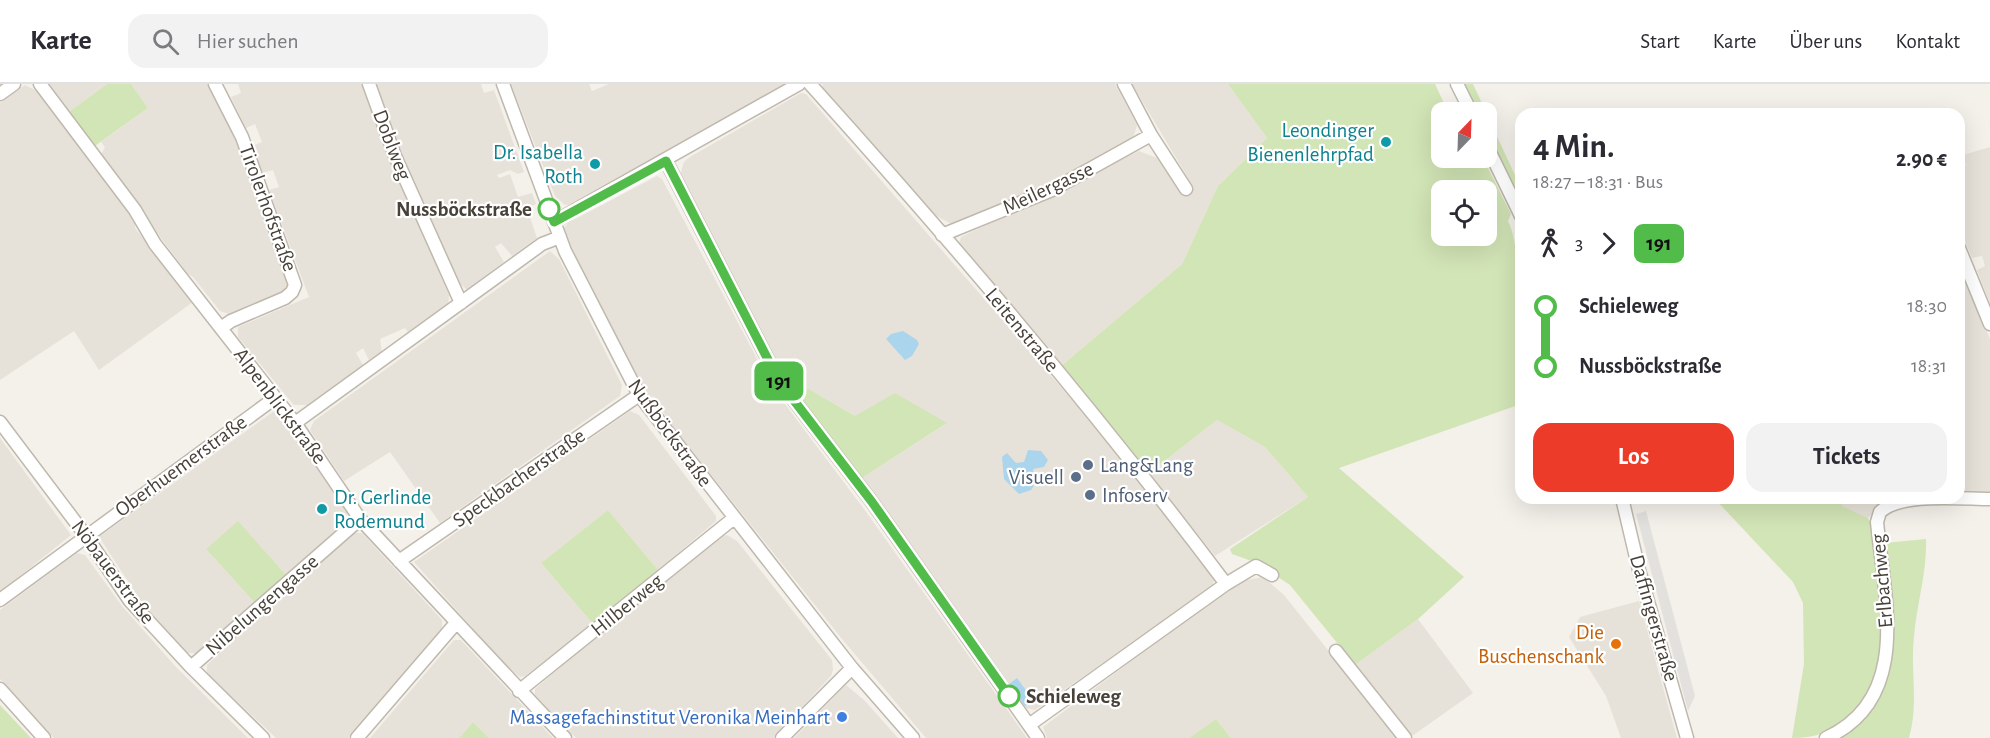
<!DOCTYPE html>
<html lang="de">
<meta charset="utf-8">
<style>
body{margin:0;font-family:"Alegreya Sans",sans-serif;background:#f2f2f3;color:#2b2b33;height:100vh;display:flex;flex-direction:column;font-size:22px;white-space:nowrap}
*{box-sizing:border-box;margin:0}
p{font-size:20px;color:#7c7c81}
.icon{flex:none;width:33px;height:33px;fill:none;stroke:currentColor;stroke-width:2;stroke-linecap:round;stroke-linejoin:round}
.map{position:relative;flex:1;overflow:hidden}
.details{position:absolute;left:1515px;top:24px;width:450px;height:396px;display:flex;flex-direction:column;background:#fff;border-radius:18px;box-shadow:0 6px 24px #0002}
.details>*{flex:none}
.badge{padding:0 12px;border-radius:9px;font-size:21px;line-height:39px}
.needle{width:39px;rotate:23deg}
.fabs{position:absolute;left:1431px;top:18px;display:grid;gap:12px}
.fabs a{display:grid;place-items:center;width:66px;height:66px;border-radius:12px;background:#fff;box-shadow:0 6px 24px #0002;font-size:30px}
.map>.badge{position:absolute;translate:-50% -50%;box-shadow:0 0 0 3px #fff}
.legs{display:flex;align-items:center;gap:9px;height:66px;padding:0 18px;font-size:20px}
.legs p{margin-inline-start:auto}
.head{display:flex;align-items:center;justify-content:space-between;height:102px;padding:0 18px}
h1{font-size:33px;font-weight:700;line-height:45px}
.action{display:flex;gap:12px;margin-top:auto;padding:12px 18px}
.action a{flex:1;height:69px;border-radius:18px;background:#ec3c29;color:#fff;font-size:24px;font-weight:700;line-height:69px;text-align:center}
.action a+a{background:#f2f2f3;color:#2b2b33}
ul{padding:0 18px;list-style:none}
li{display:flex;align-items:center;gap:21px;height:60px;font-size:22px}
li i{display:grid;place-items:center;width:9px;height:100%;margin:0 8px;background:currentColor}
li i::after{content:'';width:15px;height:15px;margin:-8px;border:4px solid;border-radius:50%;background:#fff}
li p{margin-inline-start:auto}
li:first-child i{background:linear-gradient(#0000 50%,currentColor 0)}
li:last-child i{background:linear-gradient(currentColor 50%,#0000 0)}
header{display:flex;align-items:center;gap:36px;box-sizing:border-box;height:84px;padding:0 30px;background:#fff;border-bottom:2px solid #e1e1e2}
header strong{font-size:28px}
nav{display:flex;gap:33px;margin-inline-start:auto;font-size:21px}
.search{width:420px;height:54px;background:#f2f2f3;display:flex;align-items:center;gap:15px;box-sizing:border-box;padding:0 21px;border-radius:18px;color:#7c7c81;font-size:22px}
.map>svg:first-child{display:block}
</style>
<header>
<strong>Karte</strong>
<div class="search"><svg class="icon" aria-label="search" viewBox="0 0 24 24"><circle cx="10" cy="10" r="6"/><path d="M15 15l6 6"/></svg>Hier suchen</div>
<nav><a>Start</a><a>Karte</a><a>Über uns</a><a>Kontakt</a></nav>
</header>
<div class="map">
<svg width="1990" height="654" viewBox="0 0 1990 654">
<rect width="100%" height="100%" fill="#f4f0ea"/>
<!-- residential -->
<path fill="#e7e2d9" d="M44,0H107L66,30Z
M131,0H209L229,39L252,97L289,200L285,208L229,230L220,227L193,193L188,190L100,73L105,63L101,58L148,24Z
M238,0H363L389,71L449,211L448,222L408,248L405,244L380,255L382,268L369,276L363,264L356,269L363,281L307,321H294L288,314L238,253V243L309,213L269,106L279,103L273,86L263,89L252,62L262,58L255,40L246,44L231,13L241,9Z
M376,0H481L484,9L494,6L524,88L518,90L510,86L497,91L499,94L510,90L518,113L532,109L536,120L527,124L537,154L512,172L501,159L495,163L504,178L467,206L456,196L403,72Z
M511,0H589L592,7L609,0H790L571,120L565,121L555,112Z
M823,0H1115L1137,41L1133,55L1074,90L953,141L933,130L821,5Z
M1132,0H1228L1267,54L1218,102L1182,180L1060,283L958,162L961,153L1139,67L1157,74L1183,111L1194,104Z
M25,1L37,7L135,136V144L193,218L99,286L74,247L0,296V19Z
M801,9L806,10L1146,401L1190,459L1195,470L1215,493L1212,503L1035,626L1026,624L862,394L946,340L855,332L809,305L795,307L781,285L680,91L684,78L690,73Z
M1990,63V220L1977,186L1985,182L1982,172L1972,174L1959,143V84L1966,82L1963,71Z
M657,92L662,95L772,303L864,425L1027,654H926L842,555L673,343L653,312L649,314L585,192L563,145L568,139Z
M550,167L559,175L622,301L620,312L440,439L390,368L344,397L310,346L314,337Z
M1959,181L1990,255V411H1959Z
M274,327L279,329L347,429L345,438L286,491L238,438L206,465L255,519L199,569H186L141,517L99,453Z
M630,327L639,331L716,432V437L658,486L608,426L541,479L593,540L525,592L520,593L507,583L414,478Z
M1217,336L1265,363L1308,413L1215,472L1149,389Z
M0,354L71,451L0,508Z
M1840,414H1899L1882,420L1868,434L1841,422Z
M354,449H362L442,536V545L348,654H276L207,589V581L264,527Z
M727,451L737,457L832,576L833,586L831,592L773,654H576L535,611V605L596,552L721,452Z
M77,469L85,471L122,522L176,583L248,654H54L31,630L0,595V526Z
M1263,493L1284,511L1398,654H1231L1216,635L1189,654H1047L1043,643L1229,504L1247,496Z
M1639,517L1677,654H1621L1606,612L1569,553L1580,533Z
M1418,535L1473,609L1412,652L1355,581Z
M454,556H461L553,654H489L473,638L459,654H370Z
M846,601L864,616L898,654H794Z"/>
<!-- green -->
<path fill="#d2e5b6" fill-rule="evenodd" d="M107,0H131L148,24L92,64L66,30Z
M1228,0H1435L1448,28H1442V74H1483L1511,130L1508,137C1516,153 1514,168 1521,184V320L1339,384L1464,493L1418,535L1355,581L1290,501L1257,479L1232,470L1230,465L1308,413L1265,363L1217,336L1149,389L1060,283L1182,180L1218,102L1267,54ZM1442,106H1486V152H1442Z
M1463,0H1473L1486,28H1477Z
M1486,29L1521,104V119L1487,48Z
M809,305L855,332L895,309L947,339L862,394L795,307Z
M1714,414H1840L1842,422L1868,434L1872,442C1879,503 1903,590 1847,635C1829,649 1814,654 1792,654L1804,580L1803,519L1793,498Z
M608,426L658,486L593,540L541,479Z
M238,437L286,491L255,519L206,465Z
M1926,455C1927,488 1917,519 1914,552C1910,586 1919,620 1909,654H1838C1852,644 1866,634 1876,620C1905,574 1889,510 1885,459Z
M0,621L31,654H0Z
M1216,635L1231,654H1189Z
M473,638L489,654H459Z"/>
<!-- parking -->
<path fill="#e3e1de" d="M1646,427L1695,612L1688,627L1636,430Z"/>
<!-- water -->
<path fill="#abd5ec" d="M903,247L917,256L919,260L912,272L905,276L886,255L891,250Z
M1028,366L1041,367L1048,376L1044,383L1033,385L1035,400L1031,406L1019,410L1004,395L1002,373L1007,369L1016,379L1024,378Z
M1017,594L1033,616L1025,622L1009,600Z"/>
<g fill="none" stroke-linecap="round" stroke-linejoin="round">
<!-- street casing -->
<g stroke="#bfb8ad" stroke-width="15">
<path id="street" d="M40,0L135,126L155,160L295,339L360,435L565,654
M215,0L242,53L295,201L292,208L285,214L231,237L221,244
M369,0L395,72L461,219
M503,0L565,167L639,311L852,584L913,654
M810,0C955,161 1096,327 1226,500
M1124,0L1151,51L1186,105
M1457,0L1471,28
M0,10L14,0
M1486,60L1521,132
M666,77L779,297L872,418L1038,654
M554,138L799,0
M942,151L1052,106L1151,51
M1959,164L1990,240
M0,338L86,452L130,517L190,582L263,654
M295,339L542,160L560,153
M1622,414L1639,486L1687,654
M399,477L639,311
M0,516L275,314
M1336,567L1405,654
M191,583L360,435
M0,605L44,654
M519,607L734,434
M1029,641L1226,500L1256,482L1272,491
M357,654L456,539
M782,654L852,584
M1826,654C1913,615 1884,513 1877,438L1880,428C1901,408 1962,415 1990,415"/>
</g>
<!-- street -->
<use href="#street" stroke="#fff" stroke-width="12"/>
</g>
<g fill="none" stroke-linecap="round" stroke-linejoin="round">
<!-- line-1 casing -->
<g stroke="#fff" stroke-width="14">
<path id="line-1" d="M549,125L554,138L666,77L779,297L872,418L1009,612"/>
</g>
<!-- line-1 -->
<use href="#line-1" stroke="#51bc4a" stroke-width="9"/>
</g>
<!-- markers -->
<g fill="#0f9aa8" stroke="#fff" stroke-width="2">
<circle cx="1386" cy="58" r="6"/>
<circle cx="595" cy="80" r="6"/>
<circle cx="322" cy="425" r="6"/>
</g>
<g fill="#fff" stroke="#51bc4a" stroke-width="3">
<circle cx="549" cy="125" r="10"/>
<circle cx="1009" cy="612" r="10"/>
</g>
<g fill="#5c6f8a" stroke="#fff" stroke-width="2">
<circle cx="1088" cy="381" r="6"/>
<circle cx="1076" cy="393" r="6"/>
<circle cx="1090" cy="411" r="6"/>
</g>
<circle fill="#e8710a" stroke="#fff" stroke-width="2" cx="1616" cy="560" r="6"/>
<circle fill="#3f7fe0" stroke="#fff" stroke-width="2" cx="842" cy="633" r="6"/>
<g text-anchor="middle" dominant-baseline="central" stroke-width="4.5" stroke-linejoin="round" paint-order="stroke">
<!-- culture labels -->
<g font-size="21" fill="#0d838f" stroke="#fff" text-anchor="end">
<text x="1374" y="46">Leondinger<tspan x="1374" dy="24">Bienenlehrpfad</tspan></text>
<text x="583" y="68">Dr. Isabella<tspan x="583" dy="24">Roth</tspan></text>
<text x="334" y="413" text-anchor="start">Dr. Gerlinde<tspan x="334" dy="24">Rodemund</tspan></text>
</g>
<!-- street labels -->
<g font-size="21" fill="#474139" stroke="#fff">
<text transform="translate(392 61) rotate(69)">Doblweg</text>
<text transform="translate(1048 104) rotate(-25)">Meilergasse</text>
<text transform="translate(268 124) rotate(70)">Tirolerhofstraße</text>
<text transform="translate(1022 246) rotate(50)">Leitenstraße</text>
<text transform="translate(280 322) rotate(53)">Alpenblickstraße</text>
<text transform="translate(670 349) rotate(54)">Nußböckstraße</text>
<text transform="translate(181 382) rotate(-36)">Oberhuemerstraße</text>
<text transform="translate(519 394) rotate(-35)">Speckbacherstraße</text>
<text transform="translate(113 488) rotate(53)">Nöbauerstraße</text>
<text transform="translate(1882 497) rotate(-95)">Erlbachweg</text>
<text transform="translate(262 521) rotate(-41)">Nibelungengasse</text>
<text transform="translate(627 521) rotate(-39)">Hilberweg</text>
<text transform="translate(1654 534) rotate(74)">Daffingerstraße</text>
</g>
<!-- stop labels -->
<g font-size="21" font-weight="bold" fill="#474139" stroke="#fff" text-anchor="end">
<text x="532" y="125">Nussböckstraße</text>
<text x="1026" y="612" text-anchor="start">Schieleweg</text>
</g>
<!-- service labels -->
<g font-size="21" fill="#4e5e75" stroke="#fff" text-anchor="start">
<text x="1100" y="381">Lang&amp;Lang</text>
<text x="1064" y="393" text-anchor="end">Visuell</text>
<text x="1102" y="411">Infoserv</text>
</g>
<!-- food labels -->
<g font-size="21" fill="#c56008" stroke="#fff" text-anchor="end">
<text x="1604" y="548">Die<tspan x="1604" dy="24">Buschenschank</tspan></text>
</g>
<!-- shop labels -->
<g font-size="21" fill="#366cbe" stroke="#fff" text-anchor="end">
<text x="830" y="633">Massagefachinstitut Veronika Meinhart</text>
</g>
</g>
</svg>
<div class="fabs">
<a><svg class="needle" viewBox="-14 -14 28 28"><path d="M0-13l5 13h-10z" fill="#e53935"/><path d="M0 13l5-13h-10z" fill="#7c7c81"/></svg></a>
<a><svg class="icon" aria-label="locate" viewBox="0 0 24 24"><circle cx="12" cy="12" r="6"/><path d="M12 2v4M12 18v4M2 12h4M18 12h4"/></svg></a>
</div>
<b class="badge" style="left:779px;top:297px;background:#51bc4a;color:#111">191</b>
<section class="details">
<div class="head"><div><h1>4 Min.</h1><p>18:27 – 18:31 · Bus</p></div><b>2.90 €</b></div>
<div class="legs"><svg class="icon" aria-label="walk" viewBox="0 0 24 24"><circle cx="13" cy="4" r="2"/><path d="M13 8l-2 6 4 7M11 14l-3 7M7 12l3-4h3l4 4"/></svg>3<svg class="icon" aria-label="forward" viewBox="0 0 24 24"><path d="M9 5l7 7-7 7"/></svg><b class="badge" style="background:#51bc4a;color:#111">191</b></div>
<ul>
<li><i style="color:#51bc4a"></i><b>Schieleweg</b><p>18:30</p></li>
<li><i style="color:#51bc4a"></i><b>Nussböckstraße</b><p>18:31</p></li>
</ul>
<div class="action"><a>Los</a><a>Tickets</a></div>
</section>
</div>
